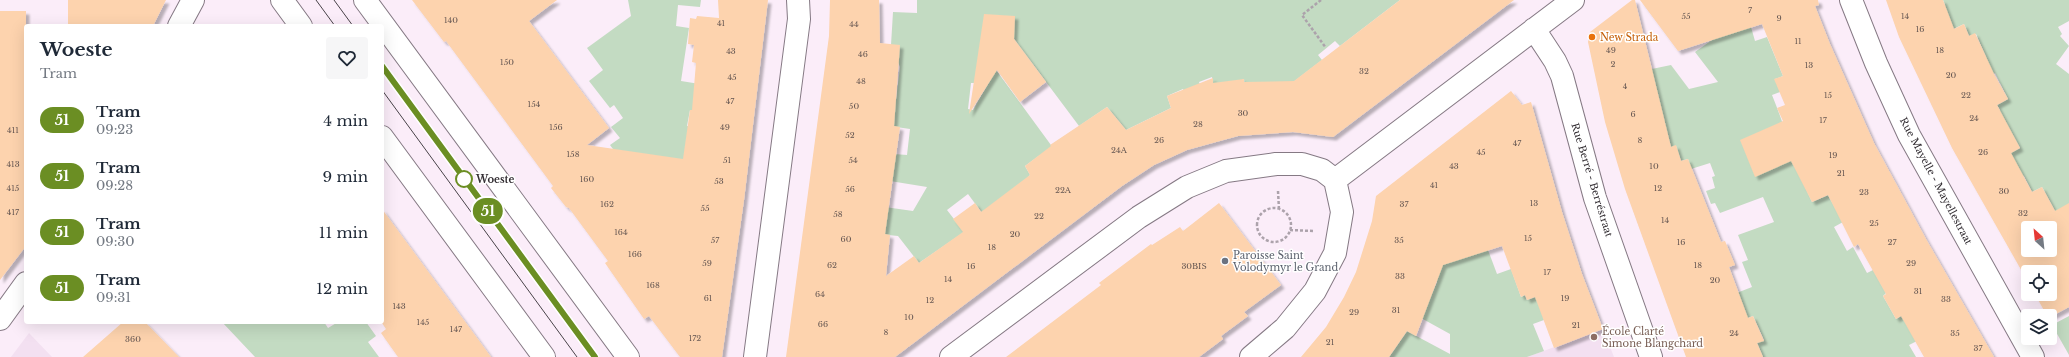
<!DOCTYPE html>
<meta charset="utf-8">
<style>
body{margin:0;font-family:"Libre Baskerville",serif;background:#f6f6f7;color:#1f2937;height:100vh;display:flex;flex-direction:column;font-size:15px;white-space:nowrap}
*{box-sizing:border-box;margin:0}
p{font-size:13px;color:#747a83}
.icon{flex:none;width:22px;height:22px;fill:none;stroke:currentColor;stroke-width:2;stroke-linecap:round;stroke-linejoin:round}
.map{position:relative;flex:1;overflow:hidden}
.panel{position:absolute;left:24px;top:24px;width:360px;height:300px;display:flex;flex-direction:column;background:#fff;border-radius:4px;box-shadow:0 4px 16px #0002}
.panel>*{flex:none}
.badge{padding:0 8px;border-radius:13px;font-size:14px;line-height:26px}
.needle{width:26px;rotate:333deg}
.tools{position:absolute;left:2021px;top:221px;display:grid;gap:8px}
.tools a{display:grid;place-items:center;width:36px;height:36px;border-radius:4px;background:#fff;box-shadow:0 4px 16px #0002;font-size:20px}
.map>.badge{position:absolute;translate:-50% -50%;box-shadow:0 0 0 2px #fff}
.round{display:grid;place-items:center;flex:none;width:42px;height:42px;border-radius:4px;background:#f6f6f7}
.summary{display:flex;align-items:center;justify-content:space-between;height:68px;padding:0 16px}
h1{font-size:19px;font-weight:800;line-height:30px}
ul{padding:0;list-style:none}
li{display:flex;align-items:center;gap:12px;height:56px;padding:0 16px}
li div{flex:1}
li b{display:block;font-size:15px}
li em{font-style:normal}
li .badge{min-width:44px;font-weight:700;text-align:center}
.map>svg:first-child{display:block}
</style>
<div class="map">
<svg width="2069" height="357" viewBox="0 0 2069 357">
<defs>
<filter id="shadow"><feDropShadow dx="3.5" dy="3.5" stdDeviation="1" flood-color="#0004"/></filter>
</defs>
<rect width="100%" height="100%" fill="#fbedf9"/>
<!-- built -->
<path fill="#f3e0f1" d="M1603,329L1614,357H1527L1560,345Z
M29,333L52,357H11Z"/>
<!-- green -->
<path fill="#c3dbc2" d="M628,0H701L700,7L678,5L676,26L689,28L681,81L706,85L702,111L690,110L687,126L707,128L697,165L621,160L610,145L620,138L611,127L623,118L614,105L610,108L589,81L603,70L587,48L631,16Z
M917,0H1400L1340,46L1335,41L1318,55L1322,60L1292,83L1245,88L1244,79L1214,92L1212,77L1199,82L1204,96L1188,102L1183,89L1167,96L1171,108L1126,130L1107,107L1079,126L1014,39L974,83H971L968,109L973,110L996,70L1059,156L1040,155L1025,166L1030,175L988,221L968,194L947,210L964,232L919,263L898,236L868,233L871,205L913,211L927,187L890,181L894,154L907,155L910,129L876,124L889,99L896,100L900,67L891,45L893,12L917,13Z
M1943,0H2069V21L2058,27L2062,34L2060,36L2069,46L2056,64L2069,74V213L2055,211L2042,187L2032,192L2024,176L2018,179L2005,156L2020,148L2012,134L1994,113L2000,110L1997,105L2008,99L1995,73L1984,79L1986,57L1976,34L1969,36L1964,24L1945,33V5Z
M1751,27L1755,41L1767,37L1783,76L1775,79L1780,92L1772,95C1787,131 1795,168 1812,202L1828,195L1843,222L1834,227L1847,251L1853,247L1867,273L1873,270L1886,293L1883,296L1896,319L1903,315L1917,341L1909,345L1916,357H1763L1757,343L1764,340L1753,316L1743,320L1734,294L1752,287L1742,262L1748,260L1738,235L1774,222L1763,197L1720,213L1715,203L1711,204L1706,191L1715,188L1712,177L1715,176L1710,163L1691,169L1688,159L1681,161L1676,146L1671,147L1647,70L1671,65L1689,89L1718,82L1695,52L1719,35Z
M1488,250L1497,274L1511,269L1521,297L1525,295L1527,300L1537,296L1544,320L1533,324L1544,351L1527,357H1389L1407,331L1450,354V334L1421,318L1437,282L1426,265Z
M2069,316V355L2052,325Z
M222,322H324L328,328L338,322H366L376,336L368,342L379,357H255Z"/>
<!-- building -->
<path fill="#fdd3ae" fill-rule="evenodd" filter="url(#shadow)" d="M68,0H166L153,26H68Z
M412,0H557L529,21L609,128L587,145L683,159L690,110H692L696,63L692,62L694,45L688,44L690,18L696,19L697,16L719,18L718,0H768L744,200L722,357H680L649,316L644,319L605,263L608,261L569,208L566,207L551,188L553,186L446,41L444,42Z
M830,0H879L880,43L900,45L894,126L900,127L885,234L890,235L886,276L914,256L919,263L963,232L953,219L975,203L981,212L1030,175L1025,166L1051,146L1050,145L1107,107L1126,130L1171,108L1167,96L1213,78V83L1244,79V82L1294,81L1400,0H1514L1333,137L1293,132L1238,136L1187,150L1154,165L1122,186L895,357H786L829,36Z
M1632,0H1635L1671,147L1676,145L1681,161L1688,159L1721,242L1725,241L1735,265L1729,267L1748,318L1753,316L1764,341L1757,343L1763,357H1686L1662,291L1625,189L1605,122L1588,42L1590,32Z
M1640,0H1818L1819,5L1815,6L1830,44L1874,143L1926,239L1994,357H1924L1901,316L1896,319L1883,296L1886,294L1858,244L1854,247L1828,195L1812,202L1791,161L1755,177L1740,140L1783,121L1777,108L1785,105L1774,79L1783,76L1762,24L1678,51Z
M1886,0H1943L1954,29L1964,24L1969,36L1975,33L1994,74L2008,99L1997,105L2020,148L2011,153L2032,192L2042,187L2055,211L2069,203V307L2050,317L2047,316L2035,294H2050V272H2028V282L1952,148L1899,37ZM2028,228H2050V250H2028Z
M0,11H26V246L0,280Z
M984,14L1015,16L1014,39L1046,82L1020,102L997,70L969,114Z
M1511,91L1522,105L1531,102L1562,212L1582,274L1603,329L1554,348L1535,297L1527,300L1525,295L1521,297L1502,246L1443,265L1416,336L1407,331L1389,357H1301L1326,327L1344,297L1356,272L1372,221L1376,196Z
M1219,203L1281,285L1244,312L1248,316L1221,336L1223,339L1199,357H1006L1101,285L1099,283L1151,244L1152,245L1180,227L1183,231Z
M382,209L469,327L491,357H398L381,333L386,329L382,323Z
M123,322H145L179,357H83Z"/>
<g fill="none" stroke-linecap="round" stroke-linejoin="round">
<!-- minor casing -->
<g stroke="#857984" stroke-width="24">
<path id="minor" d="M282,0L301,26
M365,0L628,357
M1851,0L1876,63L1909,135L2033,357
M179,26L193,0
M1534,29L1555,61L1562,76L1595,198L1651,357
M382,137L544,357
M1335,180L1573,0
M0,319L26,283
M755,357L799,19L798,0
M951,357L1139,217L1187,187L1226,171L1276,164H1302L1322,170L1335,180L1342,212L1335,253L1315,291L1285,328L1251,357"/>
</g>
<!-- path -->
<path stroke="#aca2ab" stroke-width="2.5" stroke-dasharray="3 2" stroke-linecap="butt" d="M1321,0L1302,15L1326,48
M1278,191L1279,209
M1257 225a17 17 0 1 1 34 0a17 17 0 1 1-34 0Z
M1290,230L1313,231"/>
<!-- minor -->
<use href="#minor" stroke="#fff" stroke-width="22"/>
<!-- tram -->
<path stroke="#494349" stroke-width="1" d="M316,0L335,26
M334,0L353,26
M382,66L595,357
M382,90L577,357"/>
</g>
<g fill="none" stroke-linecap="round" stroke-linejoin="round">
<!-- line casing -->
<g stroke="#fff" stroke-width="9">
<path id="line" d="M382,66L595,357"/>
</g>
<!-- line -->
<use href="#line" stroke="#6b8e23" stroke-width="6"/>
</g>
<!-- markers -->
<circle fill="#e8710a" stroke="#fff" stroke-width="1.5" cx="1592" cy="37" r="4"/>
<circle fill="#fff" stroke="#6b8e23" stroke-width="2" cx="464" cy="179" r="8"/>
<circle fill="#6b7280" stroke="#fff" stroke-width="1.5" cx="1225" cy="261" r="4"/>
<circle fill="#8d6e63" stroke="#fff" stroke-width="1.5" cx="1594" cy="337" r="4"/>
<g text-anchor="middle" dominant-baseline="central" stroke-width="3" stroke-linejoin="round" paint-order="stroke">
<!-- number labels -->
<g font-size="8" fill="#665752">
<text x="1750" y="10">7</text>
<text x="1686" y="16">55</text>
<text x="1905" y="16">14</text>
<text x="1779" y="18">9</text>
<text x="451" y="20">140</text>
<text x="721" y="23">41</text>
<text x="854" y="24">44</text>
<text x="1920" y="29">16</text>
<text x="1798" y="41">11</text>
<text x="1611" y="50">49</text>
<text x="1940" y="50">18</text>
<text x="731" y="51">43</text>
<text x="863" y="54">46</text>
<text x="507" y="62">150</text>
<text x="1613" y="64">2</text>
<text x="1809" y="65">13</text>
<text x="1364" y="71">32</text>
<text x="1951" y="75">20</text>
<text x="732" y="77">45</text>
<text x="861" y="81">48</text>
<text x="1625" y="86">4</text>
<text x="1828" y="95">15</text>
<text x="1966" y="95">22</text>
<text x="730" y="101">47</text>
<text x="534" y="104">154</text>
<text x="854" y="106">50</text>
<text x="1243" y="113">30</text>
<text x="1633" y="114">6</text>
<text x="1974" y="118">24</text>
<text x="1823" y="120">17</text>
<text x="1198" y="124">28</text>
<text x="556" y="127">156</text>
<text x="725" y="127">49</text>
<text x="13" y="130">411</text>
<text x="850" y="135">52</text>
<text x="1159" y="140">26</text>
<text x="1640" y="140">8</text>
<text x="1517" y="143">47</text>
<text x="1119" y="150">24A</text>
<text x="1481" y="152">45</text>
<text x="1983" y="152">26</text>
<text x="573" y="154">158</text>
<text x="1833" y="155">19</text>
<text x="727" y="160">51</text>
<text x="853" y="160">54</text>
<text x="13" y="164">413</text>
<text x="1454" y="166">43</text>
<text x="1654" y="166">10</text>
<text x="1841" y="173">21</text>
<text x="587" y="179">160</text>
<text x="719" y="181">53</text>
<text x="1434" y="185">41</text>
<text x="13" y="188">415</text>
<text x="1658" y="188">12</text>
<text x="850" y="189">56</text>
<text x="1063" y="190">22A</text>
<text x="2004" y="191">30</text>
<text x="1864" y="192">23</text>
<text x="1534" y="203">13</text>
<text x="607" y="204">162</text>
<text x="1404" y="204">37</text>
<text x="705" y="208">55</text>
<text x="13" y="212">417</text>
<text x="2023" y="213">32</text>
<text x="838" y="214">58</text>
<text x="1039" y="216">22</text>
<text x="1665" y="220">14</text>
<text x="1874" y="223">25</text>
<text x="621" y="232">164</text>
<text x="1015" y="234">20</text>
<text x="1528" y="238">15</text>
<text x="846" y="239">60</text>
<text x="715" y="240">57</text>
<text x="1399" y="240">35</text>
<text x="1681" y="242">16</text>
<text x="1892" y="242">27</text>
<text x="992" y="247">18</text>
<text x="635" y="254">166</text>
<text x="707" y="263">59</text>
<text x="1911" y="263">29</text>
<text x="832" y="265">62</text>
<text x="1698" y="265">18</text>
<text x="971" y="266">16</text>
<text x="1194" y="266">30BIS</text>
<text x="1547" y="272">17</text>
<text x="1400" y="276">33</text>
<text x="948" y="279">14</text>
<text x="1715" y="280">20</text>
<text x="653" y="285">168</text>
<text x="1918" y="291">31</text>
<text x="820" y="294">64</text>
<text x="708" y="298">61</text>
<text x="1565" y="298">19</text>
<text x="1946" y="299">33</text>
<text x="930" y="300">12</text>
<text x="399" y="306">143</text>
<text x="1396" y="310">31</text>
<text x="1354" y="312">29</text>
<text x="909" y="317">10</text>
<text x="423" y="322">145</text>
<text x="823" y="324">66</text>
<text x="1576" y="325">21</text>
<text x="456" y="329">147</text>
<text x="886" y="332">8</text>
<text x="1734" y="333">24</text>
<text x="1955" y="333">35</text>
<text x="695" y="338">172</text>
<text x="133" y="339">360</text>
<text x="1330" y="342">21</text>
<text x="1978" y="348">37</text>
</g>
<!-- food labels -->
<g font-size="10" fill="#c56008" stroke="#fff" text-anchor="start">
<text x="1600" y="37">New Strada</text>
</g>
<!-- stop labels -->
<g font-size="10" font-weight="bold" fill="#332e33" stroke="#fff" text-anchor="start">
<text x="476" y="179">Woeste</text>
</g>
<!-- street labels -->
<g font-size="10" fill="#332e33" stroke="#fff">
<text transform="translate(1592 180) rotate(73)">Rue Berré - Berréstraat</text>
<text transform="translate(1936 181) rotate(62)">Rue Mayelle - Mayellestraat</text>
</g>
<!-- worship labels -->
<g font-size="10" fill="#5b616d" stroke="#fff" text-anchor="start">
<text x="1233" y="255">Paroisse Saint<tspan x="1233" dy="12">Volodymyr le Grand</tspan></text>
</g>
<!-- education labels -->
<g font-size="10" fill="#785e54" stroke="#fff" text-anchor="start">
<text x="1602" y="331">École Clarté<tspan x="1602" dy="12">Simone Blangchard</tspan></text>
</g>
</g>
</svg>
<div class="tools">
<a><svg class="needle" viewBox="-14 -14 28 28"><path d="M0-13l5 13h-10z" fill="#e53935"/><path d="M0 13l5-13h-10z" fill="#747a83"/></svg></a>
<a><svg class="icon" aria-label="locate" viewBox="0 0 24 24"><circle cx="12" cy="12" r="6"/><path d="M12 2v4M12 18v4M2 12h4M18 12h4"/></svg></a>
<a><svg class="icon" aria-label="layers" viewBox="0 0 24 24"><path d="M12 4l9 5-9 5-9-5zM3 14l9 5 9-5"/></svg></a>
</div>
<b class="badge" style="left:488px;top:211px;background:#6b8e23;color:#fff">51</b>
<section class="panel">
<div class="summary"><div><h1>Woeste</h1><p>Tram</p></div><a class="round"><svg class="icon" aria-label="heart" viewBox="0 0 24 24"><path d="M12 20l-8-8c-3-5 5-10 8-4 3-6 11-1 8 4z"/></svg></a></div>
<ul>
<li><span class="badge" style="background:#6b8e23;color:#fff">51</span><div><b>Tram</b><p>09:23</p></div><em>4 min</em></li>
<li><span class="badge" style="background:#6b8e23;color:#fff">51</span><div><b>Tram</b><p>09:28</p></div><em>9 min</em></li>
<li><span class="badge" style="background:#6b8e23;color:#fff">51</span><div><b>Tram</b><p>09:30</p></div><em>11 min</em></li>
<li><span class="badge" style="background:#6b8e23;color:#fff">51</span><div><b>Tram</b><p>09:31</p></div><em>12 min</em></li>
</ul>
</section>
</div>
